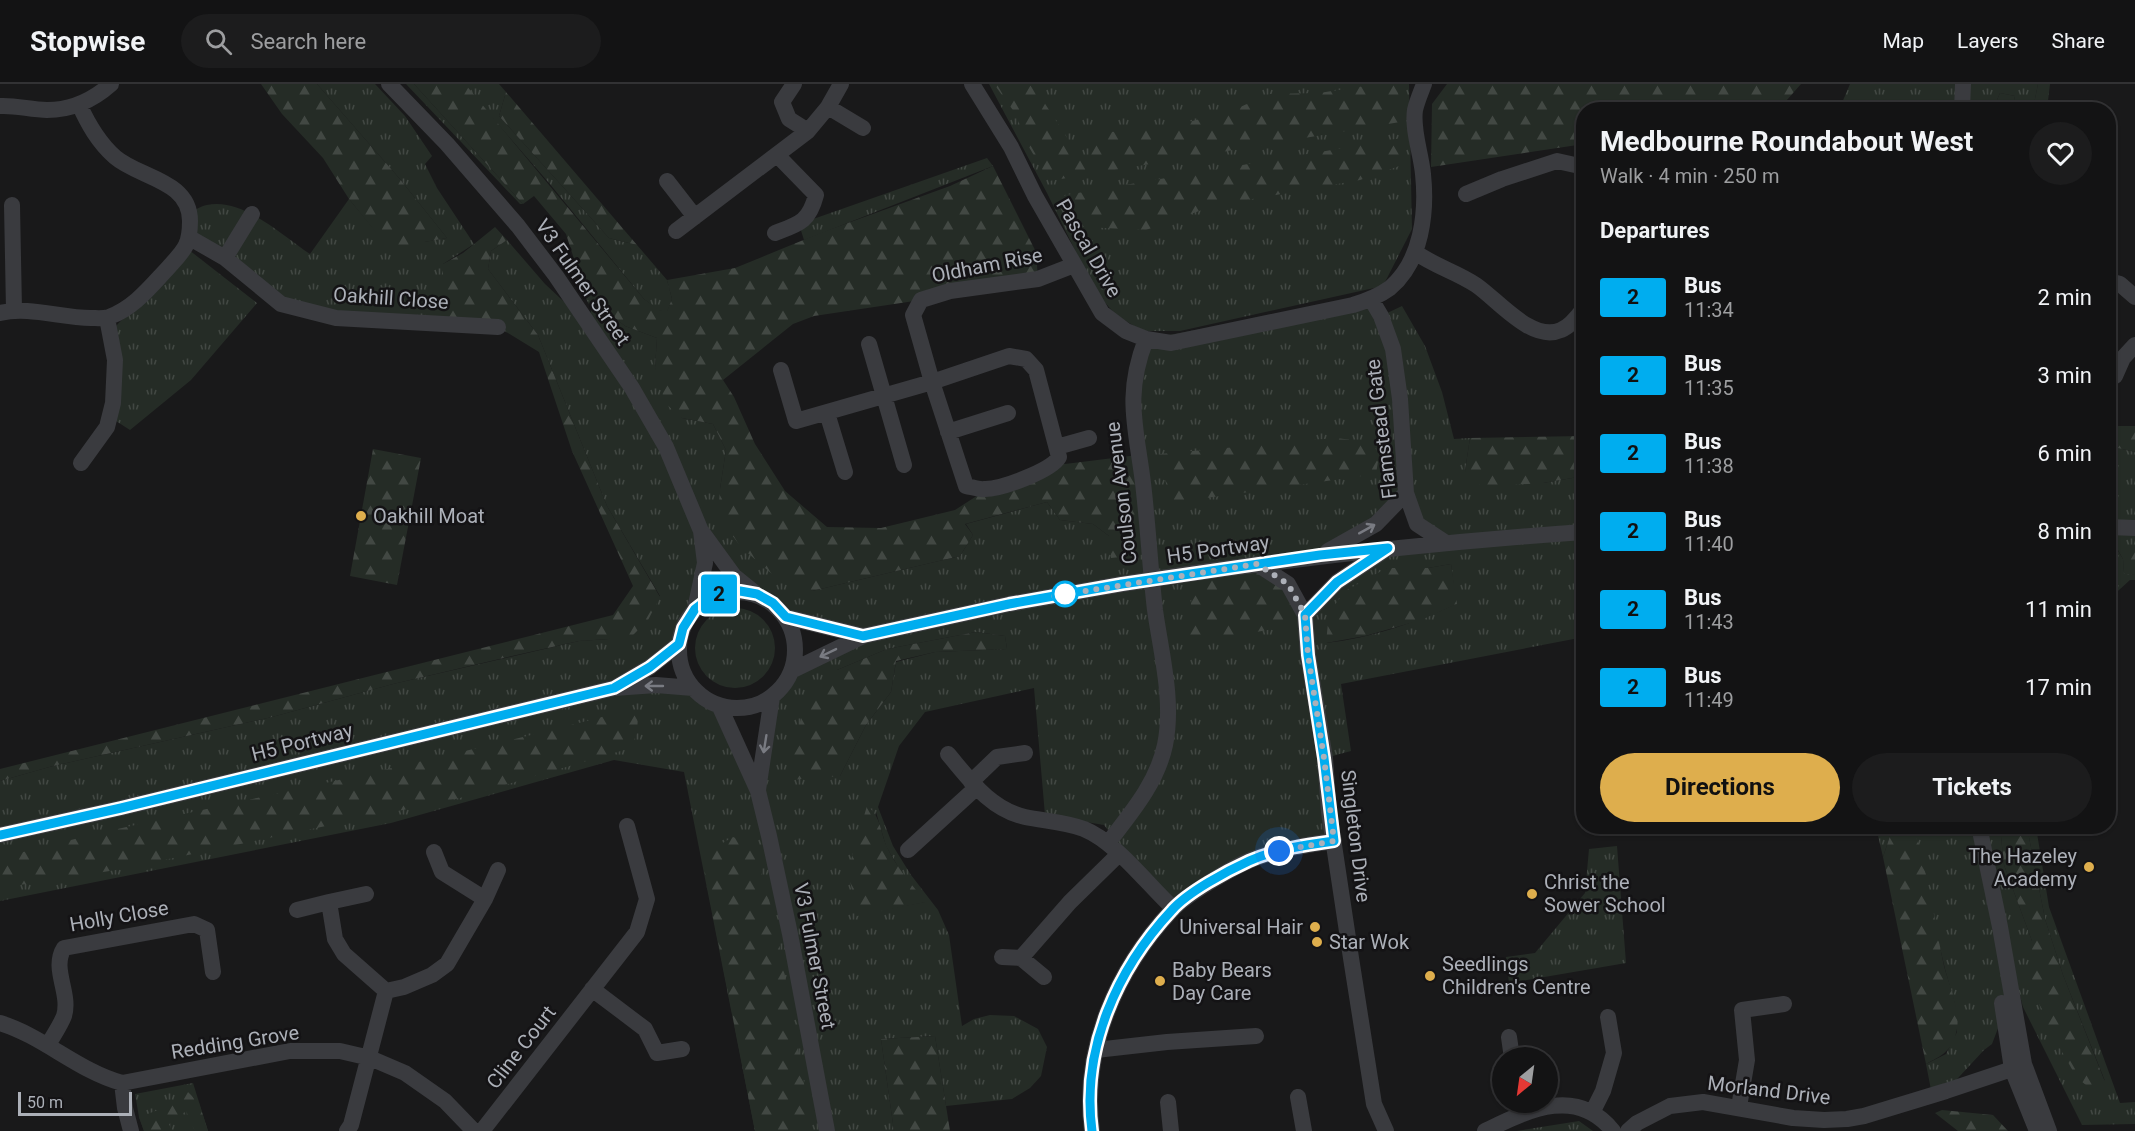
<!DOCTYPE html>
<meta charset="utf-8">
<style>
body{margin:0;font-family:Roboto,sans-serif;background:#1c1c1d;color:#f1f3f6;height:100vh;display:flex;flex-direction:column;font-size:22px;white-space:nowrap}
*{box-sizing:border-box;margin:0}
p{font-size:20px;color:#9d9ea0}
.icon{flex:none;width:33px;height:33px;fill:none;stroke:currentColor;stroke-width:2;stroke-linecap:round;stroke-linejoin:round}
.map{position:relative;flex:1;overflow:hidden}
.details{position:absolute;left:1576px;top:18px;width:540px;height:732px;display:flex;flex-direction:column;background:#131314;border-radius:24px;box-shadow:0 2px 4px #0004,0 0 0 2px #323234}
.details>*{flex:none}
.badge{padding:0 12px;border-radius:4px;font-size:21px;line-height:39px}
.needle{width:39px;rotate:209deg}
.controls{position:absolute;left:1492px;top:963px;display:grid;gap:12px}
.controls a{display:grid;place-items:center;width:66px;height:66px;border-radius:50%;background:#131314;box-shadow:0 2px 4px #0004,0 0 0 2px #323234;font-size:30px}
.scale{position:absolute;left:18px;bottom:15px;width:114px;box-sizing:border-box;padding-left:6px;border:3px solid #acb0b8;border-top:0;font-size:16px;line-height:21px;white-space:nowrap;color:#acb0b8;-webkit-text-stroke:4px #141315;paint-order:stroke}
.you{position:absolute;width:30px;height:30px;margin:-15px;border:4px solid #fff;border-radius:50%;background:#1a73e8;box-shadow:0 0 0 9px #1a73e833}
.map>.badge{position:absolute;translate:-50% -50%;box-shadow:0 0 0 3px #fff}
h2{padding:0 24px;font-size:22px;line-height:54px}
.round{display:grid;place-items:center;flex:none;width:63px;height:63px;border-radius:32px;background:#1c1c1d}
.overview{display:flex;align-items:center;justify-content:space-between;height:102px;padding:0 24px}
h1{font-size:28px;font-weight:700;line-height:45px}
.primary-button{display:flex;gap:12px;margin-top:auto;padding:12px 24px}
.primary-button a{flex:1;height:69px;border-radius:36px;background:#deae4d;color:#111;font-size:24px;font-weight:700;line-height:69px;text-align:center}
.primary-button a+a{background:#1c1c1d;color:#f1f3f6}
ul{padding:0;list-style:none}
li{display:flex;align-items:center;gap:18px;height:78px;padding:0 24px}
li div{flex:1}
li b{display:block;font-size:22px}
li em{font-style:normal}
li .badge{min-width:66px;font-weight:700;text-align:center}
header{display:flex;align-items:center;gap:36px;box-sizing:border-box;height:84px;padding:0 30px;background:#131314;border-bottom:2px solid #323234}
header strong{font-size:28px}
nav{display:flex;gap:33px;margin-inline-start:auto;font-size:21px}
.search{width:420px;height:54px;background:#1c1c1d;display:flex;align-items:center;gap:15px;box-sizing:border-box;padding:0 21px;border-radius:33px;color:#9d9ea0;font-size:22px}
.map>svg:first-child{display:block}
</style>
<header>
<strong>Stopwise</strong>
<div class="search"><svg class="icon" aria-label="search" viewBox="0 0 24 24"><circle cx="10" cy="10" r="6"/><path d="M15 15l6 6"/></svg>Search here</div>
<nav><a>Map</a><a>Layers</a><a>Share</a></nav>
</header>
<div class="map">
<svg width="2135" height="1047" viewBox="0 0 2135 1047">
<defs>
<pattern id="grass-tufts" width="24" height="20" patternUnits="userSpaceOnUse" patternTransform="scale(1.5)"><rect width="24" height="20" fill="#252c26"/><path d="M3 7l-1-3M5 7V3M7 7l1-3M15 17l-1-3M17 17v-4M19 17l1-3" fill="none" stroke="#424843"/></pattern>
<pattern id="forest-firs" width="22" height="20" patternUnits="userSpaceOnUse" patternTransform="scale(1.5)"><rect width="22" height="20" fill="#252c26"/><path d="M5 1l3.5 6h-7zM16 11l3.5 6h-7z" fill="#424843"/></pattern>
</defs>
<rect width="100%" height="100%" fill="#19191a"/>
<!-- grass -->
<path fill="url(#grass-tufts)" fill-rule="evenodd" d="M317,0H375L405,32L432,72L425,80L437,104L474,160L443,180V240L281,220L190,154V129C195,126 201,122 207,121C242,113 283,152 310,170L349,115L382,155L424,158L447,154L399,94Z
M406,0H414L523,120H520Z
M465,0H499L506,8L499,32L609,154L637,161L667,196L672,215L667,228L658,226L644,215L549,99L464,1Z
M989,0H1409L1412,145L1383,202L1180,247H1142L1115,230L1095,207L1047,109Z
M1850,0H2038L2033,25H2012L2015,12L2000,9L1993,25L1839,26Z
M987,74L993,82L804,156L799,140Z
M507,156L545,200L590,242L591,224L572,189L575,178L595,218L625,242L657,254L655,284L682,334L713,340L726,366L720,405L812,507L960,472L973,451L966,440L1047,418L1060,436L1093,440L1109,452L1148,470L1132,324L1146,255L1371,215L1381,232L1402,222L1425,262L1442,308L1454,355L1470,354L1465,387L1543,399L1584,392V553L1341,600L1351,667L1325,674L1334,757L1279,767L1173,824L1154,806L1104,741L1045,731L1034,604L925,628L899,662L878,723L893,762L911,791L938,826L949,851L962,942L974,935L990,931L1014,932L1038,945L1047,963L1041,992L1030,1004L1012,1015L946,1022L935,952L881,955L894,1047H755L684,688L614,676L391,739L0,817V697L53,682L272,633L393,600L579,557L609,555L660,512L607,422L538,251L488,185L491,167ZM1407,410L1417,440L1445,459L1388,464L1305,530L1258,480L1320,471ZM702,448L757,510L773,519L786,533L862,552L793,586L783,602L772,613L757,706L719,621L705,615L693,604L616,603L679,560L683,544L695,525ZM1451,480L1456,520C1415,539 1371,554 1326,559L1387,484H1428ZM976,548L1005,552L1007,565L935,568L896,578L891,608L866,641L840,692L837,586L887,565ZM876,728L886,762L904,793L925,818L857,831Z
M189,166L257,219L191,296L130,346L116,337L115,243Z
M2109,362L2135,368V462H2115L2123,475L2124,489L2135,491V496H2130L2109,515Z
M695 564a40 40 0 1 1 80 0a40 40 0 1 1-80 0Z
M1876,743H1893L1883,773Z
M1912,743H2000L2004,781L2032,857V895L2105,997L2063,891L2045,835L2027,743H2036L2049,823L2120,1019L2135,1018V1040L2082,1041L2023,923L2016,897L1992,960L1984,966L1946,1007L1932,1011L1926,980L1946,970L1957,948L1955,920L1945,885Z
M1617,762L1626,879L1509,899L1506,873L1535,869L1585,809L1589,765Z
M193,999L208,1047H144L139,1033L135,1010Z
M1579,1037L1593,1047H1516H1517Z"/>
<!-- forest -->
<path fill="url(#forest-firs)" d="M261,0H317L399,94L447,154L396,163L382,156L349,115L323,74L282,30Z
M414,0H465L644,215L659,226L667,227L672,215L667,196L735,184L823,148L950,102L993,82L1036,168L1038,195L921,216L814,232L793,240L723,296L734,313L755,360L785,407L827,443L881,444L955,426L986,406L1057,377L1065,380L1138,371L1149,470L1111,474L1109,452L1093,440L1060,436L1047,418L965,440L973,451L960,472L812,507L772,490L742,464L718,433L720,405L726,366L713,340L682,334L665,319L655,284L657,254L625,242L595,218L575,178L566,150L534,112L523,120Z
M994,0H1029L1040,12L1079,72H1089L1090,50L1173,42L1231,27L1270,10L1319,9L1378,0H1398L1400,38L1049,97L1029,63L1015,29Z
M1447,0H1801L1779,25L1584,26V60L1431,83L1432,20Z
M2038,0H2050L2047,25H2033Z
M506,8L637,161L609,154L499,32Z
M2000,9L2015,12L2012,25H1993Z
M1402,54V81L1360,96L1213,122L1146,146L1084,143L1069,140L1056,116L1066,111Z
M495,143L507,156L491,167L488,185L538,251L607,422L660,513L648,536L633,551L609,555L579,557L512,572L393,600L272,633L53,682L0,697V685L613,531L633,502L572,367L539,268L498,243L443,240V180L463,169Z
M2109,342H2135V368L2109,362Z
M1584,352V392L1543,399L1482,403L1465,387L1470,354Z
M1335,354L1372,358L1379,371L1376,390L1170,419L1160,370Z
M373,365L421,374L397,501L350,492Z
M2115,461L2135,462V491L2124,490L2123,475Z
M1257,480L1288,500L1305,531L1291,542L1187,560L1194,489Z
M1451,480L1457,520L1421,536L1365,552L1326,559L1329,529L1345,507L1387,484H1428Z
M976,548L1005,552L1007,565L935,568L896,577L891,608L866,641L840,692L789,696L795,656L805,620L837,586L887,565Z
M628,626L638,631L637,649L631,664L460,714L116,786L0,804V774C85,751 171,733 257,714C381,687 505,659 628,626Z
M867,722C881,732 880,747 887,763C897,784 911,800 926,818L857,832L848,786Z
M1893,743H1913C1928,788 1934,835 1944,882C1949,901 1962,929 1956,949C1952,967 1941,972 1926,980L1883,773Z
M2000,743H2027L2045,835L2063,891L2105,998L2095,1008L2077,994L2044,936L2032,895V857L2004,781Z
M733,753L753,760L775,837L803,991L810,1047H755L700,765L714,764Z
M935,952L950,1047H894L881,955Z
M184,1004L199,1019L208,1047H195L186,1027L169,1040L172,1047H144L139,1033L172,1021Z
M1942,1026L1993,1031L2008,1047H1958L1935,1029Z"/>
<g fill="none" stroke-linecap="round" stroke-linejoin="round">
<!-- minor -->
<path stroke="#3a3b3f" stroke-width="16" d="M389,0L447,60L518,142L556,192L632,304L666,363L701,447L705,479L695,525
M794,0L782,18L789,35L808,47
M972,0L1011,63L1035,112L1102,229L1126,247L1146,255L1171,259L1353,221C1366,217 1379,212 1390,204C1422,177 1427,128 1423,90C1421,69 1412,46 1415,26C1417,17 1421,8 1424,0
M0,22C16,21 31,26 47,26C71,26 93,16 111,0
M828,23L863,44
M1962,26L1963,0
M667,97L695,133
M1466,110L1502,95L1557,77L1584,83
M12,121L14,226
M676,147L808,47L828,23L841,0
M775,149C799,140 809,138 816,111L777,71
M190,154L225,174L281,220L336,234L498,243
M1415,168C1434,182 1457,188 1476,201C1498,216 1532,259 1561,246C1571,242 1578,232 1584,224
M225,174L252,130
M2109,197L2120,200L2135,213
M1371,215L1381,232L1393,265L1400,315L1406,409L1417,440L1446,459
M0,229C29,222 61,234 91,234C96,234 103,235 109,233C134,224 150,203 168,184C184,166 190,162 190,137C190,96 139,94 115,73C98,58 88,40 79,20
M869,260L904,381
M781,286L796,337L932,298L1009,272L1026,275L1036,286L1059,373C1051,387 1001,405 985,405C979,406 972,403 966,402L932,298L913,231L921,216L950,207L1038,195L1074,181
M2115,292L2123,274L2135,261
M827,329L845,388
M948,348L1008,329
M1057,363L1089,354
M81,379L107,343L113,319L115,276L107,234
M2109,443L2135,444
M702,448L734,492L755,509
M1328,467L1376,440L1406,409
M1257,480L1288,500L1305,531L1308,571L1325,674L1329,728L1351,874L1374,1020L1386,1047
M1194,489C1324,471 1453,457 1584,448
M679 566a58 58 0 1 1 116 0a58 58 0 1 1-116 0Z
M1305,531L1337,498L1385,466
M786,533L863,552
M793,586L863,552L1009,520L1122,500
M618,602L650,583L679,560
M719,621L758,707L769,752L790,850L827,1047
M948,670C970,696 990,725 1025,733C1044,737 1065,738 1084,745C1116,758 1147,800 1173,824
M971,698L997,673L1025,669
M758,706L772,613
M1979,742L2000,843L2024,980L2049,1047
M0,751L121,724L614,604L656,601L693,604
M1108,759C1131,729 1157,699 1165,661C1174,617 1161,569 1155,526C1150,483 1148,441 1143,399C1136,342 1124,312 1146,255
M908,766L976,704
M434,768L442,788L485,815
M329,818L366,810
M297,826L329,818L335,855L344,870L386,907L351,1041L347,1047
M1002,873L1021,874
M1044,893L1021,874L1070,818L1119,770
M592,905L645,945L657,969L682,965
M386,907L404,903L432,891L447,880L485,815L498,786
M2002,919L2012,985L2037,1047
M0,939C43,952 78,987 122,999L290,967H340L370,974L405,989L445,1017L474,1047
M1509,953L1512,974
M48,961C53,952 60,942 64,932C71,909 51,885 64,864L194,840L207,846L213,888
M1096,966L1167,958L1256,952
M122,999L125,1024L131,1047
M1298,1013L1304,1047
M1168,1018L1171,1047
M1739,1023L1747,976L1742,926L1784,920
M1592,1029L1603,1007L1614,969L1608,933
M482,1047L637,848L647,815L627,742
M1092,1047C1081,965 1117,885 1172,826C1187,810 1233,783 1253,775C1280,765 1306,761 1334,757
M1485,1047C1527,1027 1576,1001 1613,1047
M1628,1047L1637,1039L1670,1022L1703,1018L1793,1034L1824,1036L1847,1035L1864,1032L1946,1007L2012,985"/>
<!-- minor-bridge -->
<path stroke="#3a3b3f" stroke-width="16" d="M1122,500L1194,489"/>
</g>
<!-- one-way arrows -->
<defs><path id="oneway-shaft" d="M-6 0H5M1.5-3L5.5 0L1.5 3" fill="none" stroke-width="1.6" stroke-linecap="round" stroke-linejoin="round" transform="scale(1.5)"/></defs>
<g stroke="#797b82">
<use href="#oneway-shaft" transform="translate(1367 445) rotate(-29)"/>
<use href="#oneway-shaft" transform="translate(828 569) rotate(154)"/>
<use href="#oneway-shaft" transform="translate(654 602) rotate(180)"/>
<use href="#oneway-shaft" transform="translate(765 660) rotate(99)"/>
</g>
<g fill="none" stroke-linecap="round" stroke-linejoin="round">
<!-- line casing -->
<g stroke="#fff" stroke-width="14">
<path id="line" d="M0,751L121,724L614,604L650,583L679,560L683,544L695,525L708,515L724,508L740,507L757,510L773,519L786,533L863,552L1009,520L1122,500L1320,471L1388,464L1337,498L1305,531L1308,571L1324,674L1334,757C1305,761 1276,765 1249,777C1227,787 1188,808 1172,826C1117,885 1081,965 1092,1047"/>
</g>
<!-- line -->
<use href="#line" stroke="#00adef" stroke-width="9"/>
<!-- walk -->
<path stroke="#acb0b8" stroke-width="6" stroke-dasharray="0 10.8" d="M1065,510L1054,512L1257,480L1288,500L1305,531L1308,571L1324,674L1334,757L1279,767"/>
</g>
<!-- markers -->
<g fill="#deae4d" stroke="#141315" stroke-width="2">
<circle cx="361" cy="432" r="6"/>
<circle cx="2089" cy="783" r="6"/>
<circle cx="1532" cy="810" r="6"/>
<circle cx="1315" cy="843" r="6"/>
<circle cx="1317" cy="858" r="6"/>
<circle cx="1430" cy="892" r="6"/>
<circle cx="1160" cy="897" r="6"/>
</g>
<circle fill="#fff" stroke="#00adef" stroke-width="3" cx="1065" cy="510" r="12"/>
<g text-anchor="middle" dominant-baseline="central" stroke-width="5" stroke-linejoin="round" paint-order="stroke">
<!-- street labels -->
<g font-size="20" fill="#acb0b8" stroke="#141315">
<text transform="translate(1089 164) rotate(60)">Pascal Drive</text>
<text transform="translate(987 181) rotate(-11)">Oldham Rise</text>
<text transform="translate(583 198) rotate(55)">V3 Fulmer Street</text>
<text transform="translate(391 214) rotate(4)">Oakhill Close</text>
<text transform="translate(1381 345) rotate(-97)">Flamstead Gate</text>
<text transform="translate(1121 409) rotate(-97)">Coulson Avenue</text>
<text transform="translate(1218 465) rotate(-8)">H5 Portway</text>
<text transform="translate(302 658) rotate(-14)">H5 Portway</text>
<text transform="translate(1356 752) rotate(83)">Singleton Drive</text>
<text transform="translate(119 832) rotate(-10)">Holly Close</text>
<text transform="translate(815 872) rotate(79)">V3 Fulmer Street</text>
<text transform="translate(235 958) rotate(-9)">Redding Grove</text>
<text transform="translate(521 963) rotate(-52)">Cline Court</text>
<text transform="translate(1769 1006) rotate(7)">Morland Drive</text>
</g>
<!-- poi labels -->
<g font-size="20" fill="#acb0b8" stroke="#141315" text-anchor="start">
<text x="373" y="432">Oakhill Moat</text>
<text x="2077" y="772" text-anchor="end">The Hazeley<tspan x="2077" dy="23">Academy</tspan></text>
<text x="1544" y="798">Christ the<tspan x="1544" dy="23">Sower School</tspan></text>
<text x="1303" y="843" text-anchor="end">Universal Hair</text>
<text x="1329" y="858">Star Wok</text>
<text x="1442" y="880">Seedlings<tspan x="1442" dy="23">Children's Centre</tspan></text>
<text x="1172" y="886">Baby Bears<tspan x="1172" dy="23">Day Care</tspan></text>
</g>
</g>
</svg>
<div class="controls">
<a><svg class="needle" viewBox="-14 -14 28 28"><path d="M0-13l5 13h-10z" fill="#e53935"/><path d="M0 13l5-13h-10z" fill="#9d9ea0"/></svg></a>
</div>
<div class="scale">50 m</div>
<div class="you" style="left:1279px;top:767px"></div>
<b class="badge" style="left:719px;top:510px;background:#00adef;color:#111">2</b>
<section class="details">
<div class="overview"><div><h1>Medbourne Roundabout West</h1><p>Walk · 4 min · 250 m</p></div><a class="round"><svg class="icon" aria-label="heart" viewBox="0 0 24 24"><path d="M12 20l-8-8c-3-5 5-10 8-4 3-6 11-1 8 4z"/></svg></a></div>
<h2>Departures</h2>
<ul>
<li><span class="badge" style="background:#00adef;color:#111">2</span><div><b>Bus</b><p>11:34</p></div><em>2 min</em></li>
<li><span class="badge" style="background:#00adef;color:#111">2</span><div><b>Bus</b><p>11:35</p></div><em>3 min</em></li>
<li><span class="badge" style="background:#00adef;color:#111">2</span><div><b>Bus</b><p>11:38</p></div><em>6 min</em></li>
<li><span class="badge" style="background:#00adef;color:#111">2</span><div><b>Bus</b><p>11:40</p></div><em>8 min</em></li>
<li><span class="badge" style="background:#00adef;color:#111">2</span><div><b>Bus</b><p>11:43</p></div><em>11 min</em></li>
<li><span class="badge" style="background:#00adef;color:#111">2</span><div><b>Bus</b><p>11:49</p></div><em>17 min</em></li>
</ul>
<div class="primary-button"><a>Directions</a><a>Tickets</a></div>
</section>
</div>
